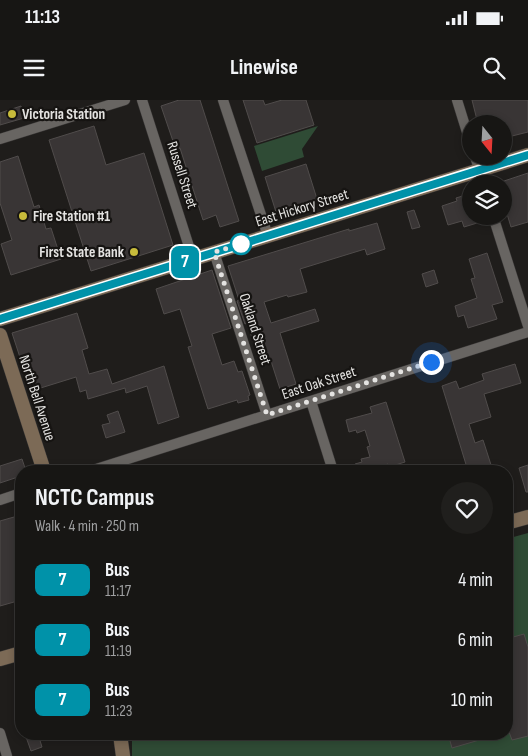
<!DOCTYPE html>
<meta charset="utf-8">
<style>
body{margin:0;font-family:"Sofia Sans Condensed",sans-serif;background:#201f1d;color:#f1f3f6;height:100vh;display:flex;flex-direction:column;font-size:19px;white-space:nowrap}
*{box-sizing:border-box;margin:0}
p{font-size:16px;color:#9e9fa0}
.icon{flex:none;width:28px;height:28px;fill:none;stroke:currentColor;stroke-width:2;stroke-linecap:round;stroke-linejoin:round}
.map{position:relative;flex:1;overflow:hidden}
.drawer{position:absolute;left:15px;top:365px;width:498px;height:275px;display:flex;flex-direction:column;background:#171614;border-radius:20px;box-shadow:0 2px 8px #0003,0 0 0 1px #363534}
.drawer>*{flex:none}
.badge{padding:0 10px;border-radius:8px;font-size:18px;line-height:32px}
.needle{width:32px;rotate:162deg}
.controls{position:absolute;left:462px;top:15px;display:grid;gap:10px}
.controls a{display:grid;place-items:center;width:50px;height:50px;border-radius:50%;background:#171614;box-shadow:0 2px 8px #0003,0 0 0 1px #363534;font-size:25px}
.you{position:absolute;width:25px;height:25px;margin:-12px;border:4px solid #fff;border-radius:50%;background:#1a73e8;box-shadow:0 0 0 8px #1a73e833}
.map>.badge{position:absolute;translate:-50% -50%;box-shadow:0 0 0 2px #fff}
.round{display:grid;place-items:center;flex:none;width:52px;height:52px;border-radius:26px;background:#201f1d}
.summary{display:flex;align-items:center;justify-content:space-between;height:85px;padding:0 20px}
h1{font-size:24px;font-weight:700;line-height:38px}
ul{padding:0;list-style:none}
li{display:flex;align-items:center;gap:15px;height:60px;padding:0 20px}
li div{flex:1}
li b{display:block;font-size:19px}
li em{font-style:normal}
li .badge{min-width:55px;font-weight:700;text-align:center}
.status{display:flex;justify-content:space-between;align-items:center;height:35px;padding:0 25px;background:#171614;direction:ltr}
.status svg{height:14px;fill:currentColor}
header{display:flex;justify-content:space-between;align-items:center;height:65px;padding:0 20px;background:#171614;font-size:22px;font-weight:700}
.map>svg:first-child{display:block}
</style>
<div class="status"><b>11:13</b><svg viewBox="0 0 49 12"><path d="M0 12V9h3v3zM5 12V6h3v6zM10 12V3h3v9zM15 12V0h3v12zM26 1h20v11H26zM47 4h2v5h-2z"/></svg></div>
<header><svg class="icon" aria-label="menu" viewBox="0 0 24 24"><path d="M4 6h16M4 12h16M4 18h16"/></svg>Linewise<svg class="icon" aria-label="search" viewBox="0 0 24 24"><circle cx="10" cy="10" r="6"/><path d="M15 15l6 6"/></svg></header>
<div class="map">
<svg width="528" height="656" viewBox="0 0 528 656">
<rect width="100%" height="100%" fill="#1f1d1b"/>
<!-- green -->
<path fill="#2f4b35" d="M318,26L302,49L304,57L262,71L254,46Z
M528,433V656H132V634H506V439Z"/>
<!-- building -->
<path fill="#393535" stroke="#504c4b" d="M179,0H200L239,121L220,127L216,115L203,120L180,48L176,50L161,6Z
M243,0H263L265,5L282,0H306L314,25L257,43Z
M472,0H528V32L504,38V24H478Z
M21,6L24,18L0,25V13Z
M94,26L106,65L144,53L173,145L91,171L49,40Z
M18,56L34,107L39,105L46,129L51,128L61,159L11,175L1,144L12,140L0,103V62Z
M306,64L317,99L276,112L265,77Z
M528,73V122L511,127L504,104V81Z
M469,94L471,100V116H486L487,120L464,127L462,121L448,125L442,106L457,101L456,98Z
M414,110L420,127L412,129L407,112Z
M377,123L385,149L367,155L365,149L300,169L307,192L288,197L287,195L264,202L271,223L315,209L319,221L280,233L296,284L280,289L270,258L260,261L247,223L245,224L237,201L239,200L228,166L349,129V131Z
M487,153L503,202L492,205L497,219L468,228L464,215L458,217L455,206L477,198L471,179L475,178L469,159Z
M212,170L231,228L212,234L222,265L234,261L238,272L242,271L250,295L248,296L249,300L238,303L237,300L208,309L188,247L192,246L180,209L164,214L156,189Z
M434,170L438,183L426,187L422,174Z
M77,213L88,248L82,250L89,274L107,269L112,284L164,266L179,317L158,324L147,286L126,293L125,288L88,299L86,290L80,292L76,277L31,291L12,233Z
M515,264L521,283L484,294L491,317L469,324L475,343L483,340L493,371H468L442,286L456,281L459,289L484,280L482,274Z
M386,302L405,362L389,367L388,364L363,371H357L355,364L362,362L361,359L370,357L367,347L370,346L365,330L357,333L356,330L349,332L346,320L372,313L370,307Z
M118,311L125,332L106,338L102,325L110,323L107,315Z
M22,359L26,371H21V376L0,383V366Z
M528,365V392H526L519,368Z
M21,415V500L0,506V421Z
M524,534L528,547V636L512,640L509,632L506,633V539Z
M25,634H38L42,647L31,651Z
M448,634H493V636L452,648Z"/>
<g fill="none" stroke-linecap="round" stroke-linejoin="round">
<!-- street casing -->
<g stroke="#393736" stroke-width="11">
<path id="street" d="M142,0L193,159
M223,0L268,136
M457,0L471,45
M0,39L125,0
M475,56L483,84
M493,116L528,226
M214,152L267,315
M311,301L333,371
M90,371L528,232
M0,400L21,393
M0,633L7,656"/>
</g>
<!-- secondary casing -->
<g stroke="#393736" stroke-width="15">
<path id="secondary" d="M0,219L528,55
M0,235L44,371
M506,423L528,417
M0,559L21,553
M120,634L123,656"/>
</g>
<!-- street -->
<use href="#street" stroke="#686562" stroke-width="10"/>
<!-- secondary -->
<use href="#secondary" stroke="#7c6a56" stroke-width="14"/>
</g>
<g fill="none" stroke-linecap="round" stroke-linejoin="round">
<!-- line casing -->
<g stroke="#fff" stroke-width="11">
<path id="line" d="M0,219L528,55"/>
</g>
<!-- line -->
<use href="#line" stroke="#0092a9" stroke-width="8"/>
<!-- walk -->
<path stroke="#e4e3e1" stroke-width="5" stroke-dasharray="0 9" d="M241,144H242L214,152L267,315L431,262"/>
</g>
<!-- markers -->
<g fill="#c7bb3b" stroke="#161412" stroke-width="2">
<circle cx="12" cy="14" r="5"/>
<circle cx="23" cy="116" r="5"/>
<circle cx="134" cy="152" r="5"/>
</g>
<circle fill="#fff" stroke="#0092a9" stroke-width="2.5" cx="241" cy="144" r="10"/>
<g text-anchor="middle" dominant-baseline="central" stroke-width="4.5" stroke-linejoin="round" paint-order="stroke">
<!-- poi labels -->
<g font-size="15" font-weight="bold" fill="#e4e3e1" stroke="#161412" text-anchor="start">
<text x="22" y="14">Victoria Station</text>
<text x="33" y="116">Fire Station #1</text>
<text x="124" y="152" text-anchor="end">First State Bank</text>
</g>
<!-- street labels -->
<g font-size="15" fill="#e4e3e1" stroke="#161412">
<text transform="translate(182 75) rotate(72)">Russell Street</text>
<text transform="translate(302 108) rotate(-17)">East Hickory Street</text>
<text transform="translate(255 229) rotate(72)">Oakland Street</text>
<text transform="translate(319 283) rotate(-18)">East Oak Street</text>
<text transform="translate(37 298) rotate(72)">North Bell Avenue</text>
</g>
</g>
</svg>
<div class="controls">
<a><svg class="needle" viewBox="-14 -14 28 28"><path d="M0-13l5 13h-10z" fill="#e53935"/><path d="M0 13l5-13h-10z" fill="#9e9fa0"/></svg></a>
<a><svg class="icon" aria-label="layers" viewBox="0 0 24 24"><path d="M12 4l9 5-9 5-9-5zM3 14l9 5 9-5"/></svg></a>
</div>
<div class="you" style="left:431px;top:262px"></div>
<b class="badge" style="left:185px;top:162px;background:#0092a9;color:#fff">7</b>
<section class="drawer">
<div class="summary"><div><h1>NCTC Campus</h1><p>Walk · 4 min · 250 m</p></div><a class="round"><svg class="icon" aria-label="heart" viewBox="0 0 24 24"><path d="M12 20l-8-8c-3-5 5-10 8-4 3-6 11-1 8 4z"/></svg></a></div>
<ul>
<li><span class="badge" style="background:#0092a9;color:#fff">7</span><div><b>Bus</b><p>11:17</p></div><em>4 min</em></li>
<li><span class="badge" style="background:#0092a9;color:#fff">7</span><div><b>Bus</b><p>11:19</p></div><em>6 min</em></li>
<li><span class="badge" style="background:#0092a9;color:#fff">7</span><div><b>Bus</b><p>11:23</p></div><em>10 min</em></li>
</ul>
</section>
</div>
